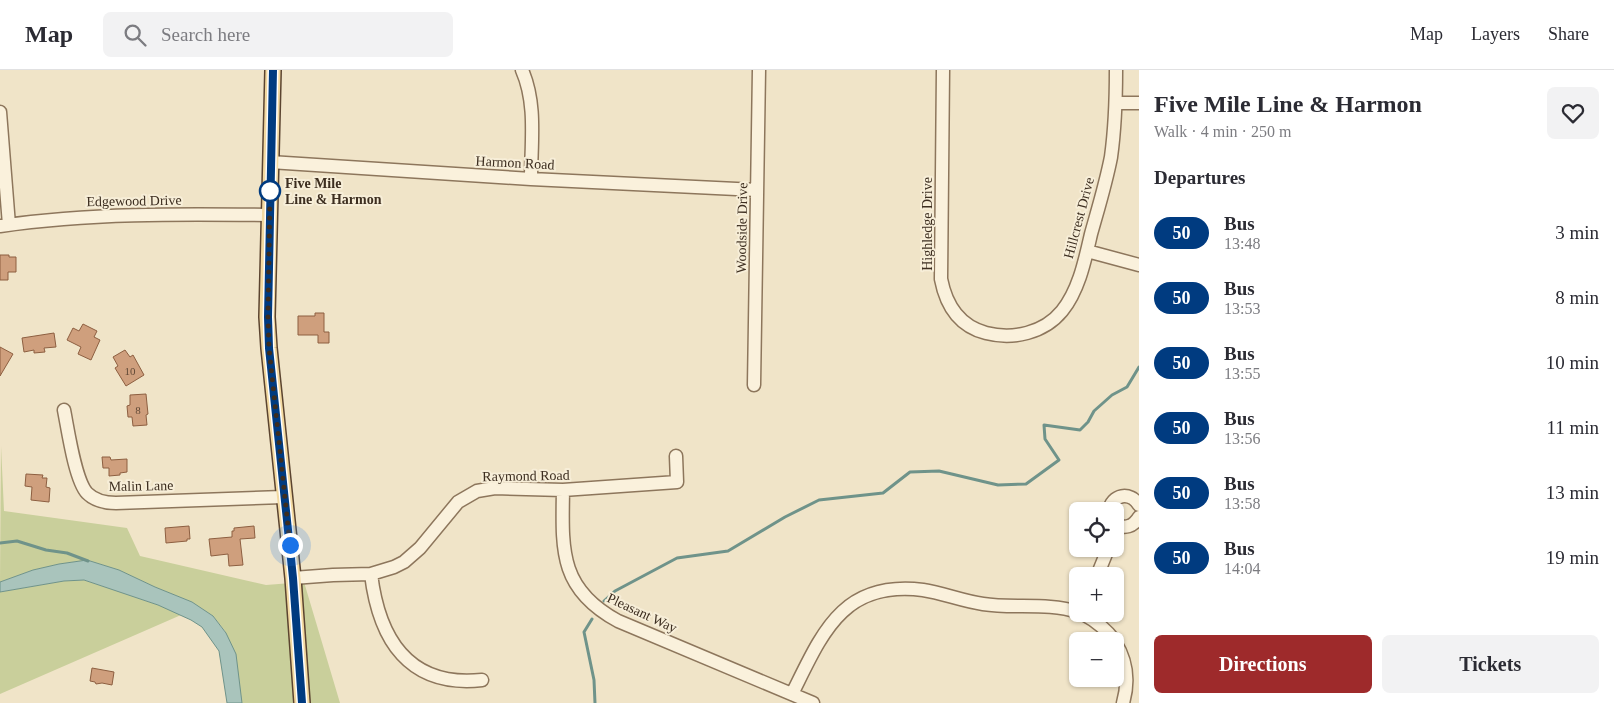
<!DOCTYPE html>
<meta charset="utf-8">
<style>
body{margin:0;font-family:"Times New Roman",serif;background:#f2f2f3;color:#2b2b33;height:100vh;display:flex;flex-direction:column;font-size:19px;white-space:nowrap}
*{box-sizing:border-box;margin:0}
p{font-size:16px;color:#7c7c81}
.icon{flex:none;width:28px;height:28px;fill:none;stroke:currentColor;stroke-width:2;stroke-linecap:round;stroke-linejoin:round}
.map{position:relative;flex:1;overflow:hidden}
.side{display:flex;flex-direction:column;background:#fff;width:475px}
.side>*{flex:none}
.badge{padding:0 10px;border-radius:16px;font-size:18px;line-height:32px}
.tools{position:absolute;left:1069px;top:432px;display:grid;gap:10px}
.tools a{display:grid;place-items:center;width:55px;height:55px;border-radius:8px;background:#fff;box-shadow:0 1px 4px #0004;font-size:25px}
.you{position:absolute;width:25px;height:25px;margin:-12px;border:4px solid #fff;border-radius:50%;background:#1a73e8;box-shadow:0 0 0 8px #1a73e833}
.map>.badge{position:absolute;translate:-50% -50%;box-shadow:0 0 0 2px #fff}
h2{padding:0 15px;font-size:19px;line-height:45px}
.round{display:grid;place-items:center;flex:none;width:52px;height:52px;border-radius:8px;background:#f2f2f3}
.head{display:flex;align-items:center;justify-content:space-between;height:85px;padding:0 15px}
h1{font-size:24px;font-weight:800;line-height:38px}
.cta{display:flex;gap:10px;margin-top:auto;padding:10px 15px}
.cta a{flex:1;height:58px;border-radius:8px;background:#9e2a2b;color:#fff;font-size:20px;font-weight:800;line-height:58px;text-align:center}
.cta a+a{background:#f2f2f3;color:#2b2b33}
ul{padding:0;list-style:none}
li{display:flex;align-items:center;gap:15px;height:65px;padding:0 15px}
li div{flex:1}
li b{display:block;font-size:19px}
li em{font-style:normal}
li .badge{min-width:55px;font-weight:700;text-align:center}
header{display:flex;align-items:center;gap:30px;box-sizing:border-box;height:70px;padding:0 25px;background:#fff;border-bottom:1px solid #e1e1e2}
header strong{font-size:24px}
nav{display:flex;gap:28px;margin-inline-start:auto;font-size:18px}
.search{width:350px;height:45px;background:#f2f2f3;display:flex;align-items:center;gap:12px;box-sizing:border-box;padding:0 18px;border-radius:8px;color:#7c7c81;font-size:19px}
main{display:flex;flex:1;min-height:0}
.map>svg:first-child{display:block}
</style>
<header>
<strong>Map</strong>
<div class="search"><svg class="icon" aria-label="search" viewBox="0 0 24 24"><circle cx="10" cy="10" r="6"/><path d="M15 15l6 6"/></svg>Search here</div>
<nav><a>Map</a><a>Layers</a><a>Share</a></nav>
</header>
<main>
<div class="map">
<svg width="1139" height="633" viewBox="0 0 1139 633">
<rect width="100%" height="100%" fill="#f0e4c8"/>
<!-- green -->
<path fill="#c9cf9b" d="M1,376L4,441L127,458L140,486L266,515L304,512L340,633H238L225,561L213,546L192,532L155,517L119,500L87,490L59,494L33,500L0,512Z
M84,510L158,535L181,545L0,624V522L64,511Z"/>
<!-- water -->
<path fill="#a9c4bc" stroke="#6f938a" d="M87,490L119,500L155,517L192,532L213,546L226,563L236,584L242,633H227L219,581L202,557L191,550L158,535L84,510L64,511L0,522V512L33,500L59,494Z"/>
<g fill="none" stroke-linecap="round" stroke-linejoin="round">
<!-- stream -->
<path stroke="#6f938a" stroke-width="3" d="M0,473L17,471L46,480L67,483L88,491
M604,531L615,521L677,488L728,481L785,447L819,430L883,423L910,402L939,401L998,415L1026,414L1059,390L1045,369L1044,355L1080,360L1088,352L1094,341L1112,325L1127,317L1139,297
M592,549L584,562L594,610L595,633"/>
</g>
<!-- building -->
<path fill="#cf9f7d" stroke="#8d5f41" d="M0,185H9V187H16V202H8V210H0Z
M315,243H324V262H329V273H318V265H298V246H315Z
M83,254L97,261L94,267L100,270L91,290L78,284L81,277L67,270L73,258L79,261Z
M54,263L56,277L44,278L45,282L34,283V280L24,282L22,268Z
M0,277L13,284L0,306Z
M125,280L130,287L133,285L144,305L126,316L115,298L118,296L113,287Z
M146,324L148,344L146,345L147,355L133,356L132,347H128L127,336L130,335V325Z
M102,387H110L111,390L127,389V402L120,403V405L109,406V398H103Z
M26,404L43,405L42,408H47L46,417L50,418L49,432L31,430L32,417L25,416Z
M189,456L190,469H187V471L166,473L165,458Z
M254,456L255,468L240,469L243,495L229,496L228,484L211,486L209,469L232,467V461H234V458Z
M92,598L114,602L112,615L102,613L96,614L95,612L90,611Z"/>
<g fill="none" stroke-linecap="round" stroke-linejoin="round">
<!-- minor casing -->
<g stroke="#8d765c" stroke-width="15">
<path id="minor" d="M522,0C537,34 531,73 531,109
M943,0L941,209C946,235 959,256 986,263C1013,270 1044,263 1062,241C1079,220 1085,190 1091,164C1098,139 1106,113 1111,87C1115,58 1116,29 1116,0
M1116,33H1139
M0,42L9,155
M270,92L531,109L757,120
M0,156C89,143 179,144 269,145
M1087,181L1139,195
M754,315L759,0
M64,340C68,360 75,410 87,423C95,431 105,433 116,433L283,427
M563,420C562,480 559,519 618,551L813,633
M1109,441C1112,424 1130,421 1139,435
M1115,454C1125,459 1133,457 1139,447
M371,504C379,570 409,618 482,610
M1097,506L1108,479
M293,508L333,505L371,504L394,497L404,492L420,478L458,432L477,421L495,418L563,420L677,412L676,386
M1083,544C1096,551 1106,559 1115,571
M1115,572C1127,591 1129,612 1123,633
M792,624C822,564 842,510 923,520C943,523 962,531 983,534C1014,539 1047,532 1078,542"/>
</g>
<!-- major casing -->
<g stroke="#5b4430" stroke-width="18">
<path id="major" d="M273,0L267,247L269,278L293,508L302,633"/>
</g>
<!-- minor -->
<use href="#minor" stroke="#faf1dc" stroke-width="12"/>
<!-- major -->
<use href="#major" stroke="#f3d9a0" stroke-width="15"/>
</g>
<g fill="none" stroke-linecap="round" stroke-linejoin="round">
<!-- line casing -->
<g stroke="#fff" stroke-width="11">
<path id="line" d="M273,0L268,247L269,278L293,508L302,633"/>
</g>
<!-- line -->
<use href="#line" stroke="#003b80" stroke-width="8"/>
<!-- walk -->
<path stroke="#3d2e20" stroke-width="5" stroke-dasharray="0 9" d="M270,121L268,247L269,278L290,475"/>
</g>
<!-- markers -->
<circle fill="#fff" stroke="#003b80" stroke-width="2.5" cx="270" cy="121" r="10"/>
<g text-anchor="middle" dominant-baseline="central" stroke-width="4" stroke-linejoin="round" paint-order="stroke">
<!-- number labels -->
<g font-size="11" fill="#624a37">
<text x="130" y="301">10</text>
<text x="138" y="340">8</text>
</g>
<!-- street labels -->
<g font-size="14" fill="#3d2e20" stroke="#f7eed8">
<text transform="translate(515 93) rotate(3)">Harmon Road</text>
<text transform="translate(134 131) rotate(-1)">Edgewood Drive</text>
<text transform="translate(1079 148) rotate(-75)">Hillcrest Drive</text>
<text transform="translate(927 154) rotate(-90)">Highledge Drive</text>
<text transform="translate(742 158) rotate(-89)">Woodside Drive</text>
<text transform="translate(526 406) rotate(-1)">Raymond Road</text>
<text transform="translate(141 416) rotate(-1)">Malin Lane</text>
<text transform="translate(642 543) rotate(25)">Pleasant Way</text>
</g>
<!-- stop labels -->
<g font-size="14" font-weight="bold" fill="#3d2e20" stroke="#f7eed8" text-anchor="start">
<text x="285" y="113">Five Mile<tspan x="285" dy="16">Line &amp; Harmon</tspan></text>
</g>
</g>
</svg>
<div class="tools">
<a><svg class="icon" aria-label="locate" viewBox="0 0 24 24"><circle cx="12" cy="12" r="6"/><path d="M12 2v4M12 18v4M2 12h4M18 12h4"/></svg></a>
<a>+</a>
<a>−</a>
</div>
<div class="you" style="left:290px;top:475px"></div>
</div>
<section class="side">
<div class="head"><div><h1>Five Mile Line &amp; Harmon</h1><p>Walk · 4 min · 250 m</p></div><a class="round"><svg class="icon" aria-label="heart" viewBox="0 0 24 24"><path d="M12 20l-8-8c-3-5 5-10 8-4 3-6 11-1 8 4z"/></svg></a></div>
<h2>Departures</h2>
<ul>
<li><span class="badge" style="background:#003b80;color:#fff">50</span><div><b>Bus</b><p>13:48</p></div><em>3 min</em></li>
<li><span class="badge" style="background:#003b80;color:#fff">50</span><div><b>Bus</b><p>13:53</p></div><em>8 min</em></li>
<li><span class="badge" style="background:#003b80;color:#fff">50</span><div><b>Bus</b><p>13:55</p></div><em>10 min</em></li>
<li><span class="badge" style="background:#003b80;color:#fff">50</span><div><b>Bus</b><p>13:56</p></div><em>11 min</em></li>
<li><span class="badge" style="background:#003b80;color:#fff">50</span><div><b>Bus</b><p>13:58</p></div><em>13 min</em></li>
<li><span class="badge" style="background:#003b80;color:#fff">50</span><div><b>Bus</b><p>14:04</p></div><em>19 min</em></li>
</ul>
<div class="cta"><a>Directions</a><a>Tickets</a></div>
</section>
</main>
